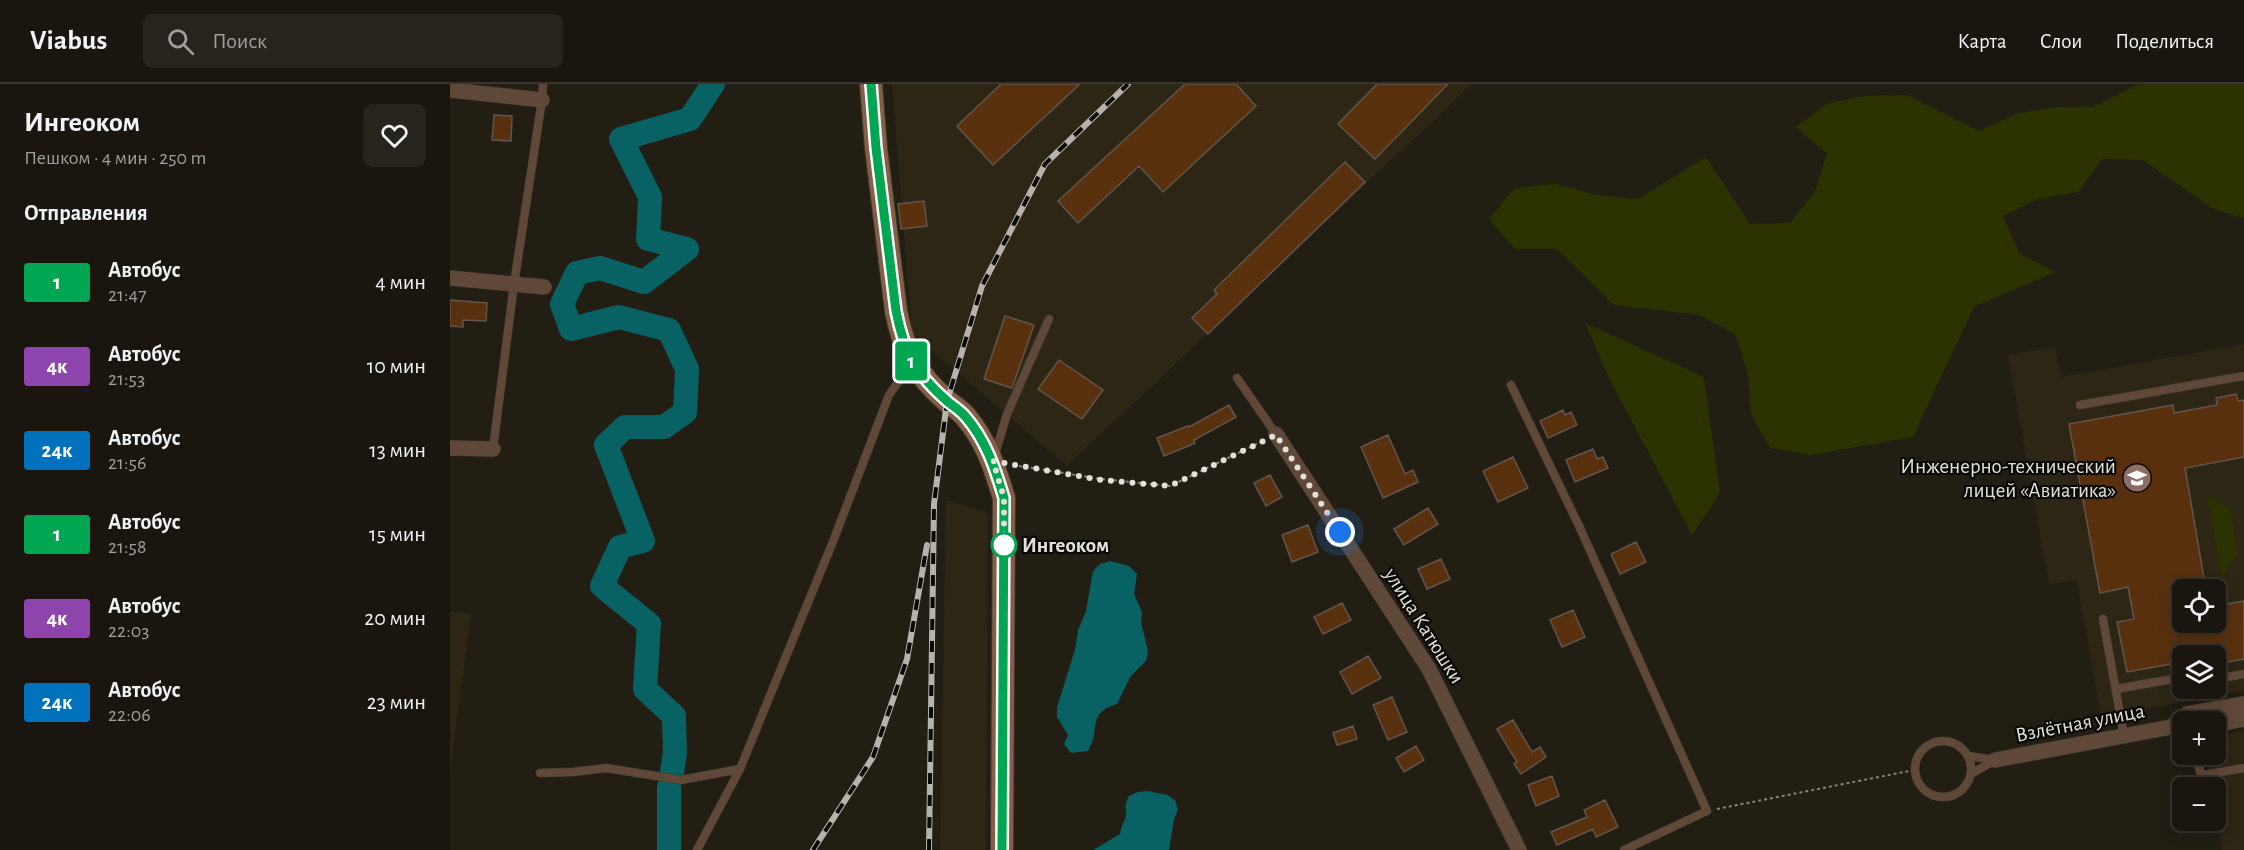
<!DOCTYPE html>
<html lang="ru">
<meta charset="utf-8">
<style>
body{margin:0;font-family:"Alegreya Sans",sans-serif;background:#27231d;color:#f1f3f6;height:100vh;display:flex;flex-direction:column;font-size:22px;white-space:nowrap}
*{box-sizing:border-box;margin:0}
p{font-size:20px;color:#9f9f9e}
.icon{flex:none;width:33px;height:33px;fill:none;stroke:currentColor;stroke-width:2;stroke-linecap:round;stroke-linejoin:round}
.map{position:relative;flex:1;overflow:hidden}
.details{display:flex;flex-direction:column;background:#1a160f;width:450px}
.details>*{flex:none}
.badge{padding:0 12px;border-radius:4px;font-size:21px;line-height:39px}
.controls{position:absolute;left:1722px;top:495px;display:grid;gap:12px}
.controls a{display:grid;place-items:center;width:54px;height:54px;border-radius:9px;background:#1a160f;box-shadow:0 3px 15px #0003,0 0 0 2px #38352f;font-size:30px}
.you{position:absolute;width:30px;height:30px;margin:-15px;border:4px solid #fff;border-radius:50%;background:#1a73e8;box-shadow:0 0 0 9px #1a73e833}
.map>.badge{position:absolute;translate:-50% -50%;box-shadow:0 0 0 3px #fff}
h2{padding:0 24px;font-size:22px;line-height:54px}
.round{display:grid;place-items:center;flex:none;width:63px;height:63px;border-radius:9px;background:#27231d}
.head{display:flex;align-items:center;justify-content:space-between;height:102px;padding:0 24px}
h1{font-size:28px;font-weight:600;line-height:45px}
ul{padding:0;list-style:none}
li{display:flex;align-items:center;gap:18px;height:84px;padding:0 24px}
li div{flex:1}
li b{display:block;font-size:22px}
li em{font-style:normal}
li .badge{min-width:66px;font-weight:700;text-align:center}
header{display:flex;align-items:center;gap:36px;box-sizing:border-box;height:84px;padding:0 30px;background:#1a160f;border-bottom:2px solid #38352f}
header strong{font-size:28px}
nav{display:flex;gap:33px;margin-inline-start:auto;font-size:21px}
.search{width:420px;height:54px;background:#27231d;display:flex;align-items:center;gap:15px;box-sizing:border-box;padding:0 21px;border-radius:9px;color:#9f9f9e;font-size:22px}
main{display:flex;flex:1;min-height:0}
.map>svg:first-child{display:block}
</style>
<header>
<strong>Viabus</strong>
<div class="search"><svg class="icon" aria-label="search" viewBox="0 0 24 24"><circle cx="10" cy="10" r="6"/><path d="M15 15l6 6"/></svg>Поиск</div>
<nav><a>Карта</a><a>Слои</a><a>Поделиться</a></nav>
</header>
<main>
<section class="details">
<div class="head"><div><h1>Ингеоком</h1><p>Пешком · 4 мин · 250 m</p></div><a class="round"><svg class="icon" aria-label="heart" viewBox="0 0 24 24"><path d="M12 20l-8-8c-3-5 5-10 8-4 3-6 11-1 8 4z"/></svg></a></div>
<h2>Отправления</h2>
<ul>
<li><span class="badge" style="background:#00a651;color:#fff">1</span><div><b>Автобус</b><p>21:47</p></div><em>4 мин</em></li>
<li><span class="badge" style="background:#8e44ad;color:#fff">4к</span><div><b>Автобус</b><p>21:53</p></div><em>10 мин</em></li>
<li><span class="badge" style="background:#0072bc;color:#fff">24к</span><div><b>Автобус</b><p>21:56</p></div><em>13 мин</em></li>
<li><span class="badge" style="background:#00a651;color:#fff">1</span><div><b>Автобус</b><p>21:58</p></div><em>15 мин</em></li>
<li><span class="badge" style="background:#8e44ad;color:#fff">4к</span><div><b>Автобус</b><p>22:03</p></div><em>20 мин</em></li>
<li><span class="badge" style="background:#0072bc;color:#fff">24к</span><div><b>Автобус</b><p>22:06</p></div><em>23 мин</em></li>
</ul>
</section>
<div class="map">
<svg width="1794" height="766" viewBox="0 0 1794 766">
<rect width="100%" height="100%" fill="#231e14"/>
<!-- built -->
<path fill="#2d2615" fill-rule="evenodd" d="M442,0H1022L617,382L462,249Z
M1794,260V607L1651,633L1627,496L1599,500L1558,271L1605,263L1611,293ZM1732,506H1766V538H1732ZM1732,572H1766V604H1732Z
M496,416L538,429L536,766H490Z
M0,527L21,530L0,688Z
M1794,647V766H1772L1766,729V704L1761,703L1755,671L1766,670V652Z"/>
<!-- green -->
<path fill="#2b3200" d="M1689,0H1794V134L1763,125L1693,76L1652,75L1628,108L1588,115L1553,132L1569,169L1605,188L1524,223L1463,353L1361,371L1320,364L1301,330L1298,290L1286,251L1250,231L1164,221L1107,165H1065L1039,135L1065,104L1105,100L1147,111L1188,115L1256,73L1300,140L1340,139L1365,108L1377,70L1346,43L1378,19L1416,12L1457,11L1529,47L1566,30L1605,23H1643Z
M1135,239L1254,293L1270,409L1242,451L1158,292Z
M1757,410L1780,425L1788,469L1772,492Z"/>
<!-- water -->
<path fill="#086163" d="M660,477L679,482L687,490L684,510L692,528L691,538L698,567L696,577L680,593L667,620C636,629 651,646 638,667L621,669L614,660L618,651L607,633V623L625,566L628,546L636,527L643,487L650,480Z
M698,707L717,711L725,716L728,726L724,735L719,766H643L670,750C671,742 675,737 676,731C677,721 673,724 679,712L688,708Z"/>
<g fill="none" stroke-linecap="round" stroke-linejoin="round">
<!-- river -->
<path stroke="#086163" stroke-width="24" d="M222,688L225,669L224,632L195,605L199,540L152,502L170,463L193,457L156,361L175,343H214L235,328L237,285L219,246L169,233L121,245L112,220L127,189L150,184L194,198L237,165L198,155L200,113L171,55L240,35L263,0
M219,703V766"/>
</g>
<!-- building -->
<path fill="#58300e" stroke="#61554d" stroke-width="1.5" d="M551,0H630L543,81L507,42Z
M735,0H786L806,22L713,108L689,82L628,139L608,117Z
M927,0H998L925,75L888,40Z
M44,31L62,32L61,57L42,56Z
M895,78L915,98L758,250L742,234L767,210L764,206Z
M474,117L477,142L451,145L448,120Z
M0,216L37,219L36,237L13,236V243L0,242Z
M555,232L584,241L562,304L534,295Z
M609,276L653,306L632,335L588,305Z
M1786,310L1788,317L1794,316V373L1735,384L1756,506H1732V538H1766V522L1794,517V575L1766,580V572H1732V578L1677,588L1667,538L1684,535L1678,503L1650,509L1619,340L1723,321L1724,329L1767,321L1766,314Z
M779,321L786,333L744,356L745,359L714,372L707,354L738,342L739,343Z
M1113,326L1115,331L1121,328L1127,341L1098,354L1090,337Z
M938,351L955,390L963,386L968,398L933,414L911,363Z
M1143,365L1147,375L1153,373L1158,384L1125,398L1116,376Z
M1063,373L1078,404L1048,418L1033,387Z
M820,391L832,413L816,422L804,399Z
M978,424L988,440L954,461L944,445Z
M858,441L868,468L842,478L832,451Z
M1186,458L1196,478L1170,490L1161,470Z
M991,475L1000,495L977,505L968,485Z
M892,519L901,536L873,550L864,533Z
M1123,526L1135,553L1112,563L1100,536Z
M918,572L931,594L902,610L890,588Z
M942,613L957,648L938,656L923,621Z
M1063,636L1082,668L1090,663L1096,673L1071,690L1064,680L1067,678L1047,645Z
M903,642L907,655L887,661L883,649Z
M966,662L974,676L954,688L946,674Z
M1102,692L1109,712L1086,722L1078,701Z
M1155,716L1168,743L1146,753L1143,745L1107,761L1101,748L1137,733L1134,726Z"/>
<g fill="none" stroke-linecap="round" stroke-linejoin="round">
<!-- lane casing -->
<g stroke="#3e3930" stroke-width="9">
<path id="lane" d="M787,294L826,350
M1061,301L1130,444L1257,727L1174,766
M1630,321L1794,292
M43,365L64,200L92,16L93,0
M545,370L557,330L599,235
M1653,535L1674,652
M1766,595L1794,590
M1666,605L1723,595L1732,597
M1465 685a28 28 0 1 1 56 0a28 28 0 1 1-56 0Z
M1746,670L1750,688L1754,691L1794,684
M1518,672L1545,676
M90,689L123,688L156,684L231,696L290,685
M1521,690L1545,676
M247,766L290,685L384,455L439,311L461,280"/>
</g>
<!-- street casing -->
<g stroke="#3e3930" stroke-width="16">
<path id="street" d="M0,6L92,16
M0,194L94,203
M826,350L979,585L1069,766
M0,364L43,365
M1766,640L1794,635
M1721,643L1737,630L1794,620
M1545,676L1721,643L1732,644"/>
</g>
<!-- secondary casing -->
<g stroke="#3e3930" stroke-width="24">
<path id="secondary" d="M421,0L426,64L446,227C454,268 466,290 497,317C503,322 510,326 515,332C536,356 545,384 554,414L552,766"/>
</g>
<!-- path -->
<path stroke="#88857c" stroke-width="2" stroke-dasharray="3 3" stroke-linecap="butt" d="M563,381L651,395L720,402L815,356
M1267,725L1464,686"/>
<!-- lane -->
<use href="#lane" stroke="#604838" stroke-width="8"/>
<!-- street -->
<use href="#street" stroke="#604838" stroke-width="15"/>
<!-- secondary -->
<use href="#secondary" stroke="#855f45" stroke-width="22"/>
<!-- rail casing -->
<g stroke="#b7b3ac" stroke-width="6">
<path id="rail" d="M363,766L423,673L457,575L477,461
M479,766L484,420L497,317L532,202L595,80L678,0"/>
</g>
<!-- rail -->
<use href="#rail" stroke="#0a0805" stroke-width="4" stroke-dasharray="11" stroke-linecap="butt"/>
</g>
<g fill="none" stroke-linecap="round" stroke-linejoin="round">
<!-- line casing -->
<g stroke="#fff" stroke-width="14">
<path id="line" d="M421,0L426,64L446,227C454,268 466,290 497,317C503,322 510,326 515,332C536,356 545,384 554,414L552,766"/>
</g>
<!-- line -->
<use href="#line" stroke="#00a651" stroke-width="9"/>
<!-- walk -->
<path stroke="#e3e0d9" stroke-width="6" stroke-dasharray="0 10.8" d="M554,461V414L543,377L651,396L720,402L826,351L890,448"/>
</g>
<!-- icons -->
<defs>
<g id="school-disc" transform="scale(1.5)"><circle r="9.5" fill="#8d6e63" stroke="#0a0805"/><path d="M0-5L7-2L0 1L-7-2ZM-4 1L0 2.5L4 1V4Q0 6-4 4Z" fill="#fff"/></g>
</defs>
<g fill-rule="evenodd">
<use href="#school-disc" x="1687" y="394"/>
</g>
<!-- markers -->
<circle fill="#fff" stroke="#00a651" stroke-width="3" cx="554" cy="461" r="12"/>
<g text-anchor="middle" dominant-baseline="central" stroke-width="4.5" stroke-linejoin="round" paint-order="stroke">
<!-- poi labels -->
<g font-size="21" fill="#e3e0d9" stroke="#0a0805" text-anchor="end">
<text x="1666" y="382">Инженерно-технический<tspan x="1666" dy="24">лицей «Авиатика»</tspan></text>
</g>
<!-- stop labels -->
<g font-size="21" font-weight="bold" fill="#e3e0d9" stroke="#0a0805" text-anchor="start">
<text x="572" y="461">Ингеоком</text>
</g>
<!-- street labels -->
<g font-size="21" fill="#e3e0d9" stroke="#0a0805">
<text transform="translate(974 542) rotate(58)">улица Катюшки</text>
<text transform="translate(1630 639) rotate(-11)">Взлётная улица</text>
</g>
</g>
</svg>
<div class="controls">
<a><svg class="icon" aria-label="locate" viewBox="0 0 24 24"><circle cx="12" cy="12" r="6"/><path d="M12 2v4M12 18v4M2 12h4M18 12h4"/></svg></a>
<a><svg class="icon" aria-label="layers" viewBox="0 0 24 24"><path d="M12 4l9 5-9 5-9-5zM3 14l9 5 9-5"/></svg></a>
<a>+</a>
<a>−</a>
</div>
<div class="you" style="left:890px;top:448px"></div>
<b class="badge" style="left:461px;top:277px;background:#00a651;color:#fff">1</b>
</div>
</main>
